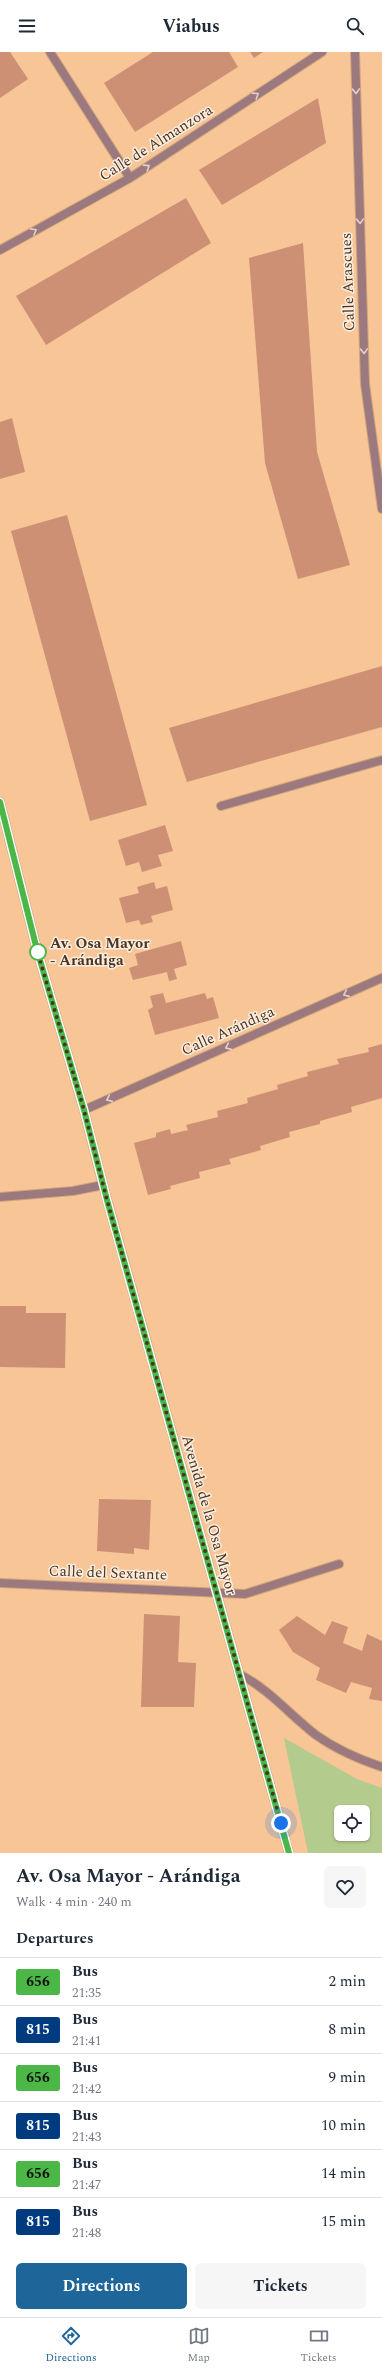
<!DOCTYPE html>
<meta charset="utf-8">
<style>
body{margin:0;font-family:Spectral,serif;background:#f6f6f7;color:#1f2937;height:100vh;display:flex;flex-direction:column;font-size:15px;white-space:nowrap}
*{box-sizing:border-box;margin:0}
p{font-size:13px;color:#747a83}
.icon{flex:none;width:22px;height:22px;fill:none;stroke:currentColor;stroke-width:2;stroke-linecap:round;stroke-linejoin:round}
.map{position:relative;height:1801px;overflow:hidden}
.side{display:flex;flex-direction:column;background:#fff;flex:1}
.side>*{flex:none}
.badge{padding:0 8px;border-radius:3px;font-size:14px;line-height:26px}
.controls{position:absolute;left:334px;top:1753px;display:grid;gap:8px}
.controls a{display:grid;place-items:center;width:36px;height:36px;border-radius:6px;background:#fff;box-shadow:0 1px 3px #0004;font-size:20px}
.you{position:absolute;width:20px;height:20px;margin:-10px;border:3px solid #fff;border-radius:50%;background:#1a73e8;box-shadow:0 0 0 6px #1a73e833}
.map>.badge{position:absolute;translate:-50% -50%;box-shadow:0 0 0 2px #fff}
h2{padding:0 16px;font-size:15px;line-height:36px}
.round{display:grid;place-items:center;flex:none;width:42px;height:42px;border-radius:6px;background:#f6f6f7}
.overview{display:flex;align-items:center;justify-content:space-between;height:68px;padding:0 16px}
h1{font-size:19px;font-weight:700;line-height:30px}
.primary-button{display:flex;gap:8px;margin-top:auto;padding:8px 16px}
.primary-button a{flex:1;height:46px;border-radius:6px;background:#1e6599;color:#fff;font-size:16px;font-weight:700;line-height:46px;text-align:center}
.primary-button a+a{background:#f6f6f7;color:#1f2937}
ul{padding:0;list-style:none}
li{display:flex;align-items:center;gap:12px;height:48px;padding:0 16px;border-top:1px solid #e0e1e3}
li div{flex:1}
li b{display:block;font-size:15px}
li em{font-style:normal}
li .badge{min-width:44px;font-weight:700;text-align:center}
header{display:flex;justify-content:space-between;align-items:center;height:52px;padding:0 16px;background:#fff;font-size:18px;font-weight:700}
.tab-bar{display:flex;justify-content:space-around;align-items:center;height:56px;border-top:1px solid #e0e1e3;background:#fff;font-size:11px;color:#747a83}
.tab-bar a{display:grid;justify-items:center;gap:2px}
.tab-bar .active{color:#1e6599}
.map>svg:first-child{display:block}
</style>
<header><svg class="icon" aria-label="menu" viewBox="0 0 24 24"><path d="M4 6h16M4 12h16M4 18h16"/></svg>Viabus<svg class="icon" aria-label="search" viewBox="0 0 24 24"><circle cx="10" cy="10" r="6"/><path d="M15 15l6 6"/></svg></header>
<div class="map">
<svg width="382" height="1801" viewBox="0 0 382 1801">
<rect width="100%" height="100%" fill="#f7c596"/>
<!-- green -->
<path fill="#b4cb8e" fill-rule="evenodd" d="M284,1686L357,1727L382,1736V1801H308ZM341,1760H363V1782H341Z"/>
<!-- building -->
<path fill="#cd9075" d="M0,0H10L28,27L0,46Z
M153,0H229L238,15L135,80L104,31Z
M250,0H263L254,6Z
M318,46L326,91L222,153L199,118Z
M186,146L211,191L46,293L16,244Z
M303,191L317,400L350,513L298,527L265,411L249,206Z
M12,366L25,420L0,427V370Z
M67,463L147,753L90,769L11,479Z
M382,614V675L187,730L169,676Z
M165,773L173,799L158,803L162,814L142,820L139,810L126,814L118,788Z
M154,830L156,837L167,834L173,858L151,864L153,870L141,873L139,868L126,871L119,846L139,841L137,835Z
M181,889L187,913L174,917L177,927L169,929L167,920L133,928L129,916L138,913L135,902Z
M163,941L166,951L205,941L207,947L213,945L219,966L155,983L148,958L153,955L150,944Z
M382,992V1046L351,1055L352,1060L320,1069V1072L289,1080L290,1085L260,1094L261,1098L229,1107L231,1112L199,1120L200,1126L170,1134L171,1137L148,1143L134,1091L156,1085V1081L170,1077L171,1082L188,1078L186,1073L218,1065L217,1059L248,1051L247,1046L278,1037L277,1033L308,1024L307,1020L339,1012L337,1007L369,1000L368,996Z
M0,1254H26V1261H66L65,1316L0,1315Z
M99,1447L151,1448L149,1498L134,1496V1502L97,1499Z
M144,1562L180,1564L178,1610L196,1611L194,1655H141Z
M297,1564L325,1583L332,1569L348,1575L343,1591L362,1599L367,1582L382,1589V1649L369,1647L372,1636L351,1630L346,1641L316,1628L320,1616L293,1600L279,1578Z"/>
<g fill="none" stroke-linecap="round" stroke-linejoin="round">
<!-- lane casing -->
<g stroke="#d0a57c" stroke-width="10">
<path id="lane" d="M221,754L382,708"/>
</g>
<!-- street casing -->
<g stroke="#d0a57c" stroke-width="10">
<path id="street" d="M50,0L130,126
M355,0L365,332L382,457
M0,198L130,126L322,0
M84,1058L382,926
M0,1145L73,1139L103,1133
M0,1531L245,1542L339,1512
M239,1622C269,1637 290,1663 316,1683C337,1698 358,1707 382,1715"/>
</g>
<!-- secondary casing -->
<g stroke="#d0a57c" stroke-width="10">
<path id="secondary" d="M0,750L37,898L84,1058L103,1133L289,1801"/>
</g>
<!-- lane -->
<use href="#lane" stroke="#9c787f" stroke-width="8"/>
<!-- street -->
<use href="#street" stroke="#9c787f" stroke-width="8"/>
<!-- secondary -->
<use href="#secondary" stroke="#7f4d59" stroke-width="8"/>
</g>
<!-- one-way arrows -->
<defs><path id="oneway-chevron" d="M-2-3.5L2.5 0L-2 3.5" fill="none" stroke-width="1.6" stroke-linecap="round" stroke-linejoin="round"/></defs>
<g stroke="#e5d0c8">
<use href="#oneway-chevron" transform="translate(356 39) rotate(88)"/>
<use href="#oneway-chevron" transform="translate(256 43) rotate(-33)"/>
<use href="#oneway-chevron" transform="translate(147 115) rotate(-33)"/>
<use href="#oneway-chevron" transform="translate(360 169) rotate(88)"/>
<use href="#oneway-chevron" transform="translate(34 179) rotate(-29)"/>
<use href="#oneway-chevron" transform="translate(364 299) rotate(88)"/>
<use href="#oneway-chevron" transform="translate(346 942) rotate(156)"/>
<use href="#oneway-chevron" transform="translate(228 995) rotate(156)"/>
<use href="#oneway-chevron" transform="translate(109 1047) rotate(156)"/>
</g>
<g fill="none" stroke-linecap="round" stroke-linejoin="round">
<!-- line casing -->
<g stroke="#fff" stroke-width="9">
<path id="line" d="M0,750L37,898L84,1058L107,1148L289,1801"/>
</g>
<!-- line -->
<use href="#line" stroke="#4ab747" stroke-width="6"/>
<!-- walk -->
<path stroke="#483421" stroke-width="4" stroke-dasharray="0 7.2" d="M38,900L37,898L84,1058L107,1148L281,1771"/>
</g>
<!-- markers -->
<circle fill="#fff" stroke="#4ab747" stroke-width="2" cx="38" cy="900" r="8"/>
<g text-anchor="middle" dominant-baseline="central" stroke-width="3" stroke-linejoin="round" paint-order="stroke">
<!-- street labels -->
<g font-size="15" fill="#483421" stroke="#fdeee0">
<text transform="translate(156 91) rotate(-32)">Calle de Almanzora</text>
<text transform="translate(348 230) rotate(-92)">Calle Arascues</text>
<text transform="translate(228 979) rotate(-24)">Calle Arándiga</text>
<text transform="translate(209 1463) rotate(74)">Avenida de la Osa Mayor</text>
<text transform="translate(108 1521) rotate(2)">Calle del Sextante</text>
</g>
<!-- stop labels -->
<g font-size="15" font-weight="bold" fill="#483421" stroke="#fdeee0" text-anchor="start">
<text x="50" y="891">Av. Osa Mayor<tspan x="50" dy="17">- Arándiga</tspan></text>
</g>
</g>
</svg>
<div class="controls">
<a><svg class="icon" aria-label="locate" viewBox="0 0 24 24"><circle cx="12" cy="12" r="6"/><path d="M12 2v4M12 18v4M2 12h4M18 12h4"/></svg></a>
</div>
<div class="you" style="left:281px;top:1771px"></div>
</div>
<section class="side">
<div class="overview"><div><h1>Av. Osa Mayor - Arándiga</h1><p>Walk · 4 min · 240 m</p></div><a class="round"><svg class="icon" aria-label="heart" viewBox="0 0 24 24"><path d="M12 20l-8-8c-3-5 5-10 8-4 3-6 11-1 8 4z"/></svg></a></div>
<h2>Departures</h2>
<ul>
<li><span class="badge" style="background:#4ab747;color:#111">656</span><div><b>Bus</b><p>21:35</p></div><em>2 min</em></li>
<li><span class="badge" style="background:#003b80;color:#fff">815</span><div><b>Bus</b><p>21:41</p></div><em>8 min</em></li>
<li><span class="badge" style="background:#4ab747;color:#111">656</span><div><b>Bus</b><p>21:42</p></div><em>9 min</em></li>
<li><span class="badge" style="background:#003b80;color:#fff">815</span><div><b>Bus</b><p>21:43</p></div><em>10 min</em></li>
<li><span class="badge" style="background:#4ab747;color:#111">656</span><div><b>Bus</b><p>21:47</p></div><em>14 min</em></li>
<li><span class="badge" style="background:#003b80;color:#fff">815</span><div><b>Bus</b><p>21:48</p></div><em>15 min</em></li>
</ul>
<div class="primary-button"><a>Directions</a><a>Tickets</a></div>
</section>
<nav class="tab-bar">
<a class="active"><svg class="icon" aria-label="directions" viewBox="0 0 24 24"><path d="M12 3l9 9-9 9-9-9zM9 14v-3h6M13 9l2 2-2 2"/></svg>Directions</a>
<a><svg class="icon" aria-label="map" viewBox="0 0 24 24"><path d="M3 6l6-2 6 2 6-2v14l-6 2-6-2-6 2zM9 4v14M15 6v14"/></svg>Map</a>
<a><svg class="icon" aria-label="tickets" viewBox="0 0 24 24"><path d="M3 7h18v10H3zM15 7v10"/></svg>Tickets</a>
</nav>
